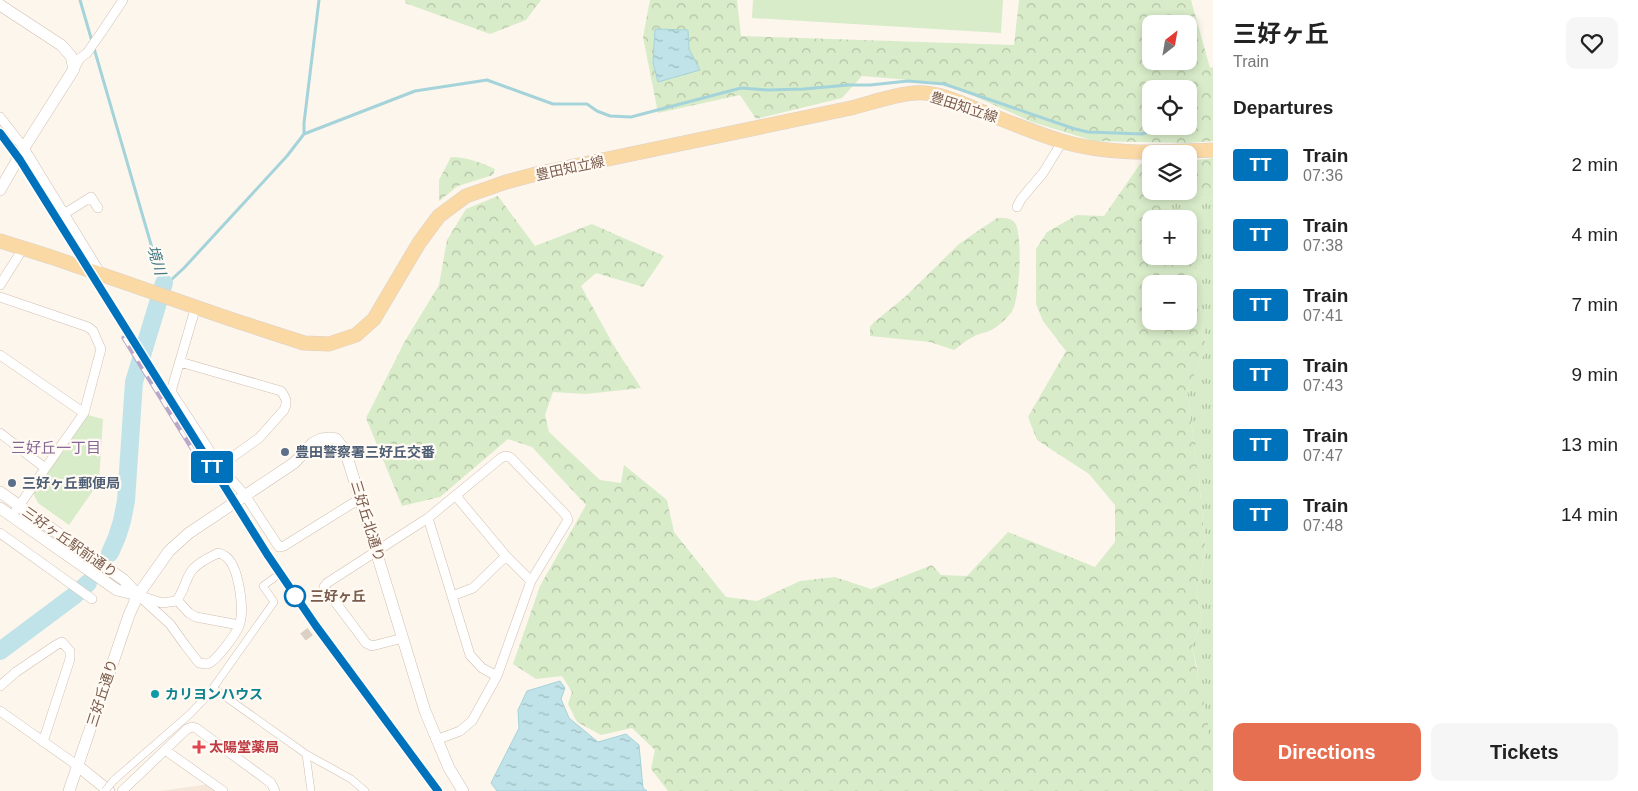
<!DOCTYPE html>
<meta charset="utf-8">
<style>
body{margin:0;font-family:Arial,"Noto Sans JP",sans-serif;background:#f6f6f6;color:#222;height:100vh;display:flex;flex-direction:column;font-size:19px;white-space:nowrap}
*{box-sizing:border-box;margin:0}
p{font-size:16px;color:#767676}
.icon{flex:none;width:28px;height:28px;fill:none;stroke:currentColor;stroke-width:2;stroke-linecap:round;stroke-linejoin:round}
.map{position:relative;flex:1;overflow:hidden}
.drawer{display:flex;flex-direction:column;background:#fff;width:425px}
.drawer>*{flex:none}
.badge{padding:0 10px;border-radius:4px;font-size:18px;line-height:32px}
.needle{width:32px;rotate:31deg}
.fabs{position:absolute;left:1142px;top:15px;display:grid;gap:10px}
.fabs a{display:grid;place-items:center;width:55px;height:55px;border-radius:10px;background:#fff;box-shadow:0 2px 8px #0003;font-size:25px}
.map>.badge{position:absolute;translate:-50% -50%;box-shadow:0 0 0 2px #fff}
h2{padding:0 20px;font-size:19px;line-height:45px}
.round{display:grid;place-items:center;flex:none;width:52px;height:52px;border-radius:10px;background:#f6f6f6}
.head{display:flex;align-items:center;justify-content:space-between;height:85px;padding:0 20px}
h1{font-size:24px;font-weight:700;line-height:38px}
.action{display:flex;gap:10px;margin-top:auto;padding:10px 20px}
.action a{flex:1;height:58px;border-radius:10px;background:#e76f51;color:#fff;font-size:20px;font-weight:700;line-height:58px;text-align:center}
.action a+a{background:#f6f6f6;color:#222}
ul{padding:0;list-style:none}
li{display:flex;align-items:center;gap:15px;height:70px;padding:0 20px}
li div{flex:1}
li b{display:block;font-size:19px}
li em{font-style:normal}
li .badge{min-width:55px;font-weight:700;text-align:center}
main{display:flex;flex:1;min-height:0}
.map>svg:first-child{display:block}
</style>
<main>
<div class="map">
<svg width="1213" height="791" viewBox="0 0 1213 791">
<defs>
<pattern id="grass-tufts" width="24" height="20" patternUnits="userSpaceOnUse" patternTransform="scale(1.25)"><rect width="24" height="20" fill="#d8ecc9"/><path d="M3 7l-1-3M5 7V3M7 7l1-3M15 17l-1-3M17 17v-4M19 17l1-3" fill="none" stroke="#b4c2a5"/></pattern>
<pattern id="forest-crowns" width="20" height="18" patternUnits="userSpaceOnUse" patternTransform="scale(1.25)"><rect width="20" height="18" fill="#d8ecc9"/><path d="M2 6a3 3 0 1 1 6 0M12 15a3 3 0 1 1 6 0" fill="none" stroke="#b4c2a5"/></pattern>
<pattern id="water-ripples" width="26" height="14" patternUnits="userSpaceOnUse" patternTransform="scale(1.25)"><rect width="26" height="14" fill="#bfe3e8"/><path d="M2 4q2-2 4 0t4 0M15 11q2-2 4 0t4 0" fill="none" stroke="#a0bbbe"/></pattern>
</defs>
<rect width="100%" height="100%" fill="#fdf6ec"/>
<!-- residential -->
<path fill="#f5e8da" d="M210,784L219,791H160Z"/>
<!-- grass -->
<path fill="url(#grass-tufts)" d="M1190,193L1213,200V791L1197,667L1192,647L1202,619L1196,591L1206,553L1199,480L1187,391L1206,349L1193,257L1189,253V219H1161L1160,200Z"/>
<!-- forest -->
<path fill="url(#forest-crowns)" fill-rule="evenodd" d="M405,0H541L526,20L490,34L405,3Z
M650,0H737L741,36L1014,45L1019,0H1191L1210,68L1213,67V141L1189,143L1094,141L1032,122L945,83L862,76L842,98L756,119L740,95L658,113L643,37ZM1151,24H1189V61H1151ZM1151,89H1189V126H1151Z
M451,157C467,157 480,162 495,169L493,175L458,186L439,201V180Z
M1213,158V200L1190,193L1161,200V219H1151V256H1189V253L1193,257L1206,349L1187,391L1199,480L1206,553L1196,591L1202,619L1192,647L1208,722L1209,744L1213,752V791H668L651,769L655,750L632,728L601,735L577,722L568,704L572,692L562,676L536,679L513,664L540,586L586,505L532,447L508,439L440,497L402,506L366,418L405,341L439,285L447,240L466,209L498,196L535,246L592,224L664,256L643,287L596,273L581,286L614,346L641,388L586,394L553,392L545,415L549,432L600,480L621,483L624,465L667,500L674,532L726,597L757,601L800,581L835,577L871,589L932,565L941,575L967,576L1008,532L1095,567L1115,542V505L1089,474L1037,440L1028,417L1066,351L1043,321L1036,304V249L1047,232L1077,215L1104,216L1140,164H1151V191H1189V161ZM1151,284H1189V321H1151Z
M997,218C1004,218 1010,217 1015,223C1023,234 1020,303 1011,313C1004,321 997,328 987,332C983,333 977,334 973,337C966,340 960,346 954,350L930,342L870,336V327L874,322L905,297L959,244Z"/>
<!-- green -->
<path fill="#d8ecc9" d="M753,0H1003L1001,33L752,18Z
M88,415L103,419L99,482L69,525L38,503L33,493Z"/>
<!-- water -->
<path fill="url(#water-ripples)" stroke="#a5d3da" d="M655,29L688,30L689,49L700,70L658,82L653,63Z
M560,681L565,688L561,699L569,718L598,742L626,734L639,745L643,788L647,791H497L491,783L519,728L518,710L527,691Z"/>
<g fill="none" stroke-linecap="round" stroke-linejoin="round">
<!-- stream -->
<path stroke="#a5d3da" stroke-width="3" d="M80,0L157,265L164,283L171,280L184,268L287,156L304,134L415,91L487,80L553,104H587L597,111L610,116L631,117L741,88L768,90L804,89L848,85H870L908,81L944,84L1075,129L1088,132L1142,134L1148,132L1151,124
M304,134V123L319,0"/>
<!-- river -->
<path stroke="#bfe3e8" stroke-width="18" d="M110,553L117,537L122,521L126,501L134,382L164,283
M0,651L75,595L88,583"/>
<!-- minor-tunnel -->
<path stroke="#dcd0c4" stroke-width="9" stroke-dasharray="9 4.5" stroke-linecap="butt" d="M303,637L323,622"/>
<!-- pedestrian casing -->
<g stroke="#d1beb0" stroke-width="8">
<path id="pedestrian" d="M213,688L306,754L311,791
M306,754L351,779L365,791
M114,780L190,714L208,695L274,602L263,586L274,578"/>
</g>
<!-- minor casing -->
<g stroke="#d1beb0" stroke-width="10">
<path id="minor" d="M74,69L80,58L87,53L101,33L123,0
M0,117L24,148L101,274
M1017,207L1021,199L1043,173L1062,142
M64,214L91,197L98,208
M0,285L24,247
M0,297L88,327L93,331L101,349L84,413L16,510
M196,306L172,388V393L221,468L245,495L279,547L284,546L361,498
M0,355L84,413
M180,362L281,391C286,398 288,402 284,410L259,438L220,466
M0,433L45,468
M456,496L506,556L531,581
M428,518L470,655L482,668L497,676
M0,533L92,599
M218,553C218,553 225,555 225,556C239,565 245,611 239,626C236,634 215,663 207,664C204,664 202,663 199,663L185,645L170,624L138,595L162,603L176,601C185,591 185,578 193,569C199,562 210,557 218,553Z
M452,596L473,588L506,556
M177,600L189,613L196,617L239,625
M403,638L372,646L366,643L324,587L327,583L428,518L501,458L506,456L510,457L566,515L568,520L531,581L497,676L472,721L460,731L436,740
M0,686L16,672L56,645L62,642L70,651V659L43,742
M0,711L78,766
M165,750L223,791
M122,791L187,729L192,727L196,728L271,783L275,791"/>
</g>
<!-- tertiary casing -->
<g stroke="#d1beb0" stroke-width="12">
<path id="tertiary" d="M0,5L61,45L71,56L74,69L27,143L0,190
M0,492L124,580L138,595
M0,508L117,590L138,595
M78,766L109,791
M69,791L129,615L138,595L169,551L189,533L294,463L313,443L321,439L330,438L336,439L345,450L425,711L449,768L463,791"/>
</g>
<!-- primary casing -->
<g stroke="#dad1cd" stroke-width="15">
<path id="primary" d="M0,241L51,257L233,320L304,343L329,344L356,335L374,319L419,243L430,228L439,216L466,196L506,182L536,174L851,108C871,103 892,95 914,93C937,91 962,103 983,112C1009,122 1035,133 1061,141C1110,156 1163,152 1213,150"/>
</g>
<!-- pedestrian -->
<use href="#pedestrian" stroke="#fff" stroke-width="7"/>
<!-- minor -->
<use href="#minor" stroke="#fff" stroke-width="9"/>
<!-- tertiary -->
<use href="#tertiary" stroke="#fff" stroke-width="11"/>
<!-- primary -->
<use href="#primary" stroke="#fbd9a5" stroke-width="14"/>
<!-- rail casing -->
<g stroke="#b9a8c9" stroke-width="5">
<path id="rail" d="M0,133L20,160L267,554L316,626L438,791
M124,338L201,463"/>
</g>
<!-- rail -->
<use href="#rail" stroke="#fffaf3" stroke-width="3" stroke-dasharray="9" stroke-linecap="butt"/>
<!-- pedestrian-bridge casing -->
<g stroke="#d1beb0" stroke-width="8" stroke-linecap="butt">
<path id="pedestrian-bridge" d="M105,791L114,780"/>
</g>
<!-- pedestrian-bridge -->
<use href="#pedestrian-bridge" stroke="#fff" stroke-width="7"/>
</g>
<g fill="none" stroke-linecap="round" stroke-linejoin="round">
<!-- line casing -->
<g stroke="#fff" stroke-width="11">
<path id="line" d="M0,133L20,160L267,554L316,626L438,791"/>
</g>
<!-- line -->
<use href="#line" stroke="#0072bc" stroke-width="8"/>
</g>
<!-- markers -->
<g fill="#5c6f8a" stroke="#fffaf3" stroke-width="2">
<circle cx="285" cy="452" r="5"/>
<circle cx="12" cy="483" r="5"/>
</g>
<circle fill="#fff" stroke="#0072bc" stroke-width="2.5" cx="295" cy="596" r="10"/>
<circle fill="#0f9aa8" stroke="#fffaf3" stroke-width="2" cx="155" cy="694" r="5"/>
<path fill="#e0444e" stroke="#fffaf3" stroke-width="2" d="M196.5 739.5h5v5h5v5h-5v5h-5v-5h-5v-5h5z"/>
<g text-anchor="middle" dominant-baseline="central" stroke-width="4.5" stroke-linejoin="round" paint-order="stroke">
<!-- street labels -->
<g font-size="14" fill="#7a5c4d" stroke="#fffaf3">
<text transform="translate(964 107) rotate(18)">豊田知立線</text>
<text transform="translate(570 168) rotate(-12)">豊田知立線</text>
<text transform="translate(368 521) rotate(73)">三好丘北通り</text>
<text transform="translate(70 542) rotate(35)">三好ヶ丘駅前通り</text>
<text transform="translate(102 693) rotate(-72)">三好丘通り</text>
</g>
<!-- service labels -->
<g font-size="14" font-weight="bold" fill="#4e5e75" stroke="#fffaf3" text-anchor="start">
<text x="295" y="452">豊田警察署三好丘交番</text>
<text x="22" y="483">三好ヶ丘郵便局</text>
</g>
<!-- stop labels -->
<g font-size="14" font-weight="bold" fill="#7a5c4d" stroke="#fffaf3" text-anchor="start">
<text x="310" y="596">三好ヶ丘</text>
</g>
<!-- culture labels -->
<g font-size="14" font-weight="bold" fill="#0d838f" stroke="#fffaf3" text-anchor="start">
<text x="165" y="694">カリヨンハウス</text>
</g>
<!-- health labels -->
<g font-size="14" font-weight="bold" fill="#be3a42" stroke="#fffaf3" text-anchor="start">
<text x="209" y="747">太陽堂薬局</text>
</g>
<!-- water labels -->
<g font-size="15" font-style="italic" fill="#437c86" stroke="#fffaf3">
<text transform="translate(157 260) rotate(74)">境川</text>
</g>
<!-- neighbourhood labels -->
<g font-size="15" fill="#846695" stroke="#fffaf3">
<text x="56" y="447">三好丘一丁目</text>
</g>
</g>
</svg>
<div class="fabs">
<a><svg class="needle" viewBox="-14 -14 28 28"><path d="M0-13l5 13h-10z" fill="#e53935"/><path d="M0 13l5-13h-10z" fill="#767676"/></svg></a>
<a><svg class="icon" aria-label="locate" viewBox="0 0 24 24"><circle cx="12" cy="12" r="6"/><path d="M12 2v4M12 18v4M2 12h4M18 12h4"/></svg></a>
<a><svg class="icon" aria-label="layers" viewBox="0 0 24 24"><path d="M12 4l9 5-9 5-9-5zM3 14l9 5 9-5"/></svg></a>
<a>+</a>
<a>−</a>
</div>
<b class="badge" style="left:212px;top:467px;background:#0072bc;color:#fff">TT</b>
</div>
<section class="drawer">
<div class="head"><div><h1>三好ヶ丘</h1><p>Train</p></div><a class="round"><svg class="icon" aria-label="heart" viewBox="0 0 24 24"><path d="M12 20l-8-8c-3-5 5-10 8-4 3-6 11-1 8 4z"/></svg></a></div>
<h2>Departures</h2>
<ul>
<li><span class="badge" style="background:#0072bc;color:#fff">TT</span><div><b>Train</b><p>07:36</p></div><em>2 min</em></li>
<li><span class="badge" style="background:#0072bc;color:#fff">TT</span><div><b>Train</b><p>07:38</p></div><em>4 min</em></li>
<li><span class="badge" style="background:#0072bc;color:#fff">TT</span><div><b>Train</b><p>07:41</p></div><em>7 min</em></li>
<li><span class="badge" style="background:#0072bc;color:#fff">TT</span><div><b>Train</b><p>07:43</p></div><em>9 min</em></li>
<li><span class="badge" style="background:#0072bc;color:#fff">TT</span><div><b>Train</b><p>07:47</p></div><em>13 min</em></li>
<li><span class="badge" style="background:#0072bc;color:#fff">TT</span><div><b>Train</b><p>07:48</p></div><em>14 min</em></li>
</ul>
<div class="action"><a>Directions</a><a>Tickets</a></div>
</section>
</main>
